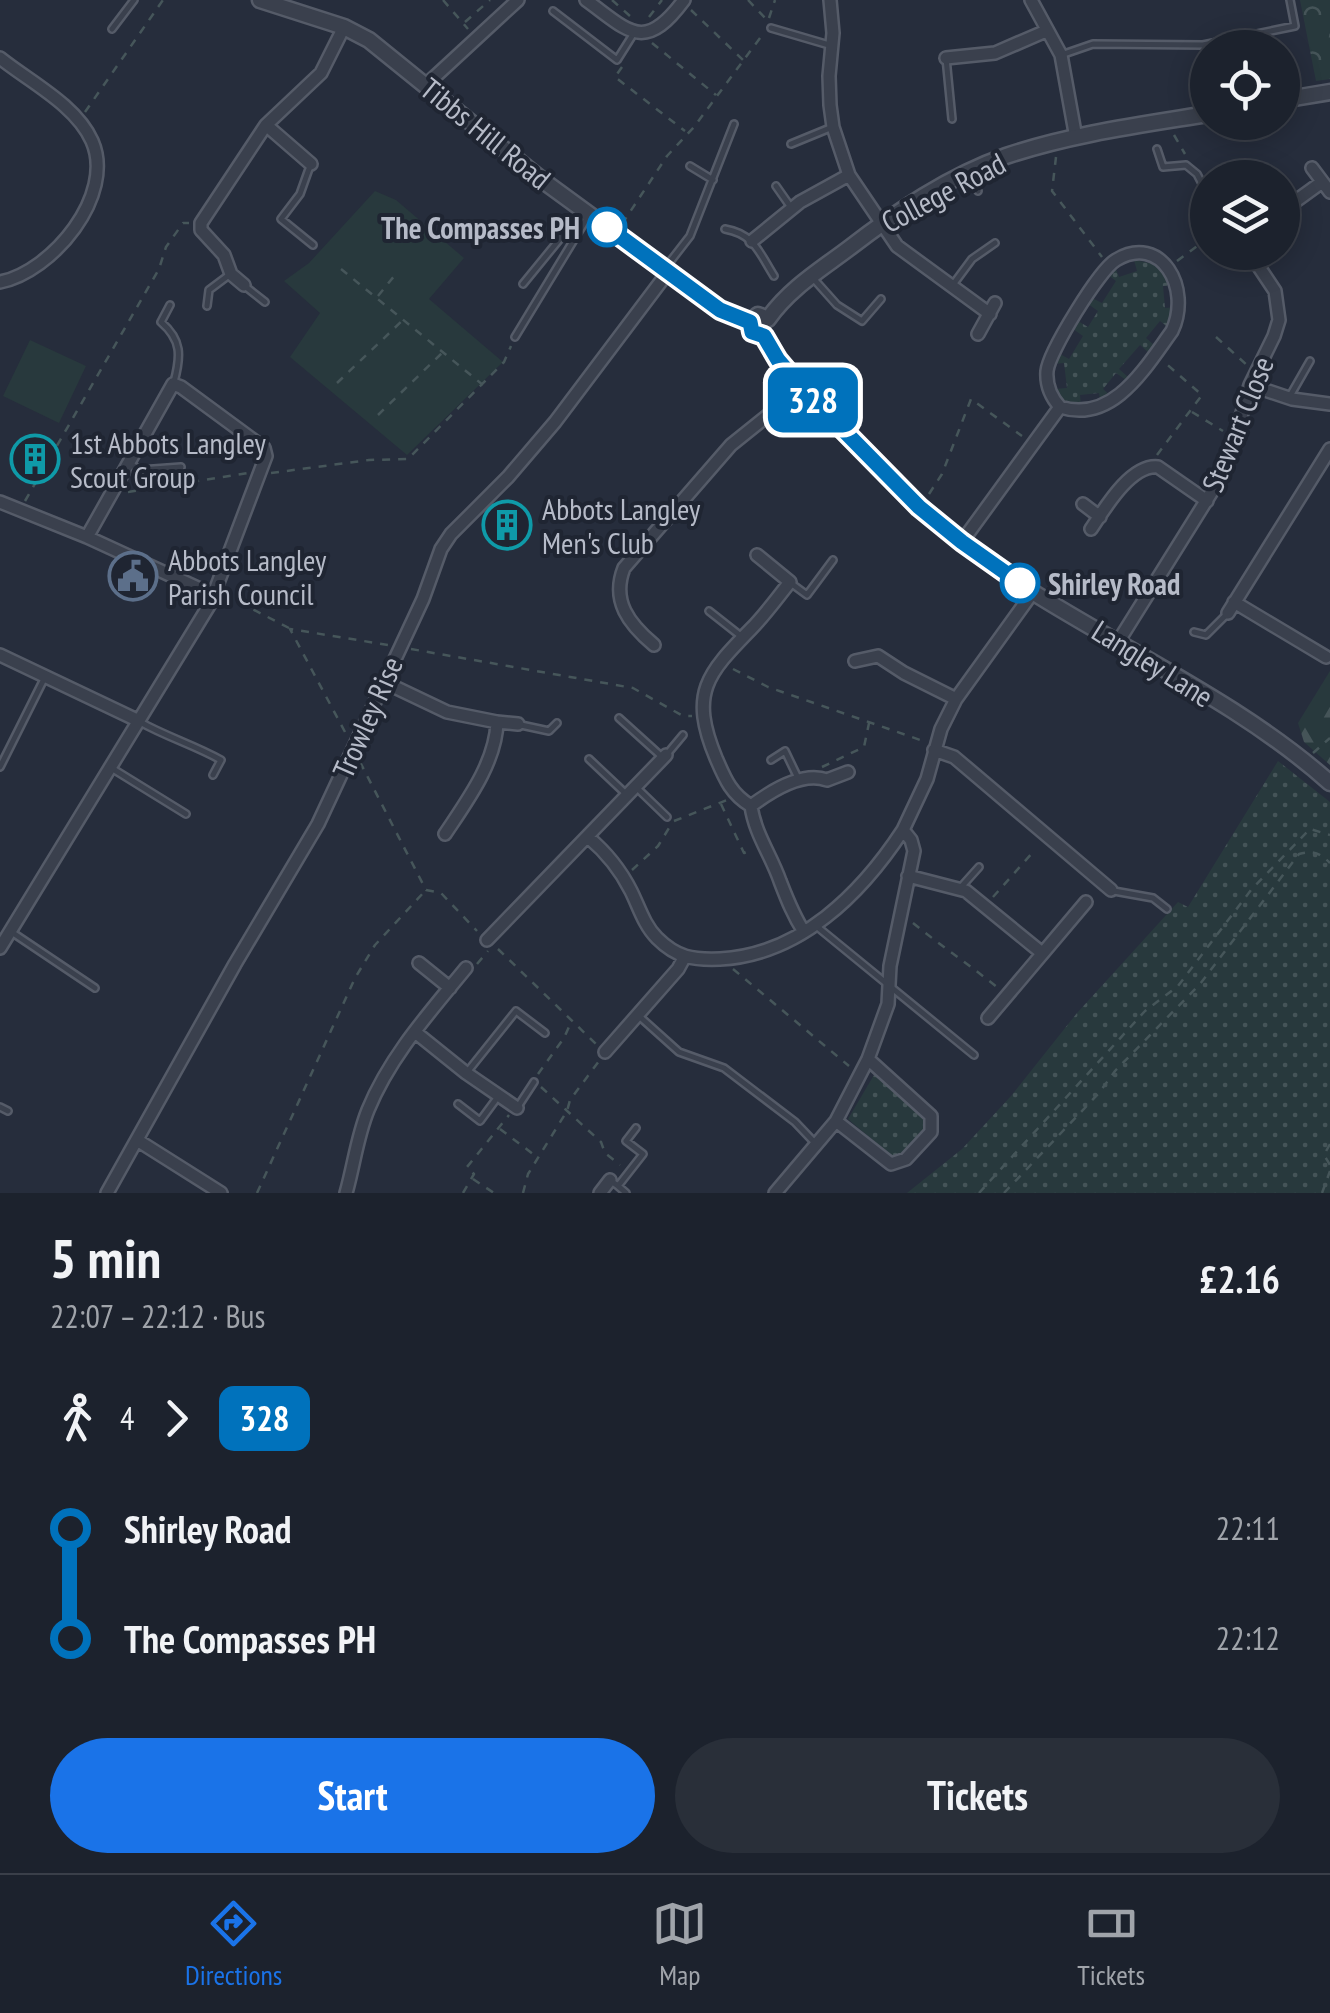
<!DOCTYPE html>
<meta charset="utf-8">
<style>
body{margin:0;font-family:"PT Sans Narrow",sans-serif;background:#292f39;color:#f1f3f6;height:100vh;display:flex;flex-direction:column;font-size:38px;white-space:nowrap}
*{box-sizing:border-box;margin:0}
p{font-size:32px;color:#a0a4aa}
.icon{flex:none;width:55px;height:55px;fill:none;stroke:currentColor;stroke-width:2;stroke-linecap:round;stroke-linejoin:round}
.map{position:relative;height:1193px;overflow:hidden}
.drawer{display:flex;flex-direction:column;background:#1c222d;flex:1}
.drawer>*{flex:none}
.badge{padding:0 20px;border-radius:15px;font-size:35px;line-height:65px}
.controls{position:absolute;left:1190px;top:30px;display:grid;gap:20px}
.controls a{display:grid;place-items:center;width:110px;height:110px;border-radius:50%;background:#1c222d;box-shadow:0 5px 25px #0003,0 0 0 2px #3a3f49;font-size:50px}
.map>.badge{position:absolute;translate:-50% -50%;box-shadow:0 0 0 5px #fff}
.legs{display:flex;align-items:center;gap:15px;height:110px;padding:0 50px;font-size:32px}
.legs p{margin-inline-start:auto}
.headline{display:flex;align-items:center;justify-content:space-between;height:170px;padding:0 50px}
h1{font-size:55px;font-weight:700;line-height:75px}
.action{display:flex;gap:20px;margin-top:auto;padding:20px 50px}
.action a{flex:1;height:115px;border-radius:60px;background:#1a73e8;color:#fff;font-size:40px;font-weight:700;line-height:115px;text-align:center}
.action a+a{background:#292f39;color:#f1f3f6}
ul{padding:0 50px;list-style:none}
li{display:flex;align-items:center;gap:35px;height:110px;font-size:38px}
li i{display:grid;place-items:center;width:15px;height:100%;margin:0 12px;background:currentColor}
li i::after{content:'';width:25px;height:25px;margin:-12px;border:8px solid;border-radius:50%;background:#1c222d}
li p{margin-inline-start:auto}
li:first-child i{background:linear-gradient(#0000 50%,currentColor 0)}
li:last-child i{background:linear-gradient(currentColor 50%,#0000 0)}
.menu{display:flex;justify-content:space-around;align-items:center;height:140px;border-top:2px solid #3a3f49;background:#1c222d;font-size:28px;color:#a0a4aa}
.menu a{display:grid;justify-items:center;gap:5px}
.menu .on{color:#1a73e8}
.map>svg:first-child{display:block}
</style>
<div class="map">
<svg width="1330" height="1193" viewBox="0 0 1330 1193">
<defs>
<pattern id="grass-dots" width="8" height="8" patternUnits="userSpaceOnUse" patternTransform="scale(2.5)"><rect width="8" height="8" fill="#28393d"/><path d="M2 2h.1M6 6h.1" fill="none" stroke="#455458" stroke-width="1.8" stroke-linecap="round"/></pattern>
<pattern id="forest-firs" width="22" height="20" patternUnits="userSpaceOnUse" patternTransform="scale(2.5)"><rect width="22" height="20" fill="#28393d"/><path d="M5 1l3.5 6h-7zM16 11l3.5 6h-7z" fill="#455458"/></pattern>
<pattern id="park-crowns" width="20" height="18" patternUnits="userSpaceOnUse" patternTransform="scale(2.5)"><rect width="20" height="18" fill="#28393d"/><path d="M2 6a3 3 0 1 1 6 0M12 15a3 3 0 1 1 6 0" fill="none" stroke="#455458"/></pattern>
</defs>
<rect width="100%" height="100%" fill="#262d3c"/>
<!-- grass -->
<path fill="url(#grass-dots)" d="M1134,260L1155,264L1175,285L1163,286L1165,308L1177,307L1169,328L1160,321L1146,338L1154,345L1149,353L1140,345L1119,369L1128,377L1126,380L1116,373L1103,389L1112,397L1101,404L1099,393L1080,395L1081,405L1065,402L1055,389L1067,388L1064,363L1053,364L1058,353L1069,359L1083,336L1073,329L1078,321L1088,327L1098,311L1088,304L1092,298L1102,303L1116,281L1107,274L1115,267L1119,277L1137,271Z
M1278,761L1330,802V1193H907L962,1149L1011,1096L1077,1013L1178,902L1188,907Z
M874,1075L883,1079L927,1122V1129L903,1158L895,1159L848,1119Z"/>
<!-- forest -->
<path fill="url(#forest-firs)" d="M1330,671V765L1304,742L1298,723Z"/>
<!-- park -->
<path fill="url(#park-crowns)" d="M1300,0H1330V79L1316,81Z"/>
<!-- garden -->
<path fill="#28393d" d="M375,191L396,200L464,258L429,299L503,362L407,455L290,357L320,313L284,281L309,263Z
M30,340L86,366L59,423L3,396Z"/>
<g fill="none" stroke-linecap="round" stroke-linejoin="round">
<!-- service casing -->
<g stroke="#555b68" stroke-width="10">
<path id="service" d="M553,11L617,60L634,33
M771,28L829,45
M112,29L134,0
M1064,54L1093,44L1203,45L1295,26L1290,0
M946,58L952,119
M791,144L830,128
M1157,149L1163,167L1186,165L1197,174L1208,195
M310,166L300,194L281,219L313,245
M690,166L713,180
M965,176L978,191
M776,186L790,206
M725,229C754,234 759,252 774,276
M666,267L690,236L734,124
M812,277L837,305L862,321L881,299
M523,284L581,213
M952,286L972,259L995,243
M246,287L265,302
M170,305L161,322C182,340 181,356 174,382
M207,306L209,290L229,275
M515,337L589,215
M1290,396L1310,361
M130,464L140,470L181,467
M792,584L807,595L833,560
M709,611L742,637
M1194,632L1206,635L1226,615
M619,718L661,756
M140,722C167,737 194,745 221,760L213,775
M521,725L549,731L557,723
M668,753L683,735
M589,759L625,793
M771,760L785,751L798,778
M0,767L44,679
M113,769L186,814
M638,789L667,817
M962,886L979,867
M1114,891L1153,898L1167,909
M815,925L974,1055
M13,933L95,988
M640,1017L679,1052L724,1068L795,1122L815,1143
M468,1071L516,1011L545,1033
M458,1104L480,1121L497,1098
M519,1105L534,1082
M0,1107L8,1111
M611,1181L618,1186L643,1154L626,1141L636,1128
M618,1186L626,1193"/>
</g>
<!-- minor casing -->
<g stroke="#555b68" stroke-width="16">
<path id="minor" d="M586,0C629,31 644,54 684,0
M830,0L833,33L829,76L830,105L833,127L849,175L897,246L990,314
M1031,0L1061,55L1076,138
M0,58C30,82 76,105 92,141C116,195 52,272 0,282
M946,58L995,53L1046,31
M427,84L518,0
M266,125L311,164
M1312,168L1330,192
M1282,211L1322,182
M752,241L800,202L849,175
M244,285L231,274L224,255L201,230V223L266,125L321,73L344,27
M978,334L995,303
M1250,385L1292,399L1330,404
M0,502L87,537L213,595
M1083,504L1100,517
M1091,529C1105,508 1131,464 1158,467L1207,501
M961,543L1060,407C1113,424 1145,368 1172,331C1192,288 1161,233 1116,260C1099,270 1049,352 1047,371C1046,384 1051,397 1060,407
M757,555L790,582C777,598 765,615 751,629C707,674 689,693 716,758C725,779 731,794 751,806C755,834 771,855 780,881C787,899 793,915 804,932
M1234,602L1326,657
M1228,613L1330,449
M1118,642L1226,469L1250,385L1274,336L1279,320L1275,291L1249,252
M654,645C629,624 611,601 624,568L731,445L802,388
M0,655L139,721
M855,661L878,656L904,673L956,699
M384,682L447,712L497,722C496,762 467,801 445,834
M497,722L518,724
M934,750L954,757L1111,890
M751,806C771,791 802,771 827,780L848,772
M588,837C607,853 620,869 631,891C639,907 644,925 657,938C677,958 693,960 720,959C800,955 861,894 903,830
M908,876L966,891L1042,953
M487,940L666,755
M0,948L210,604L266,456L264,448L181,387L173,384L87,537
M419,963L450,988
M988,1018L1086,902
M415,1032L466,1073L517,1108
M605,1052L678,969L684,958
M836,1121L891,1164L906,1159L931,1132V1116L868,1059
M137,1140L221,1193
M107,1193L235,964L318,824L423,599L441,549L451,534L508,477L555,422L668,272
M346,1193C354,1165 357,1137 368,1110C390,1056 430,1012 466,968
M600,1193L610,1180
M775,1193L836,1121L868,1059L888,1004L890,966L914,851L911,840L903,830L927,779L941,729L956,699L1033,592"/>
</g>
<!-- tertiary casing -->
<g stroke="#555b68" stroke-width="19">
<path id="tertiary" d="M260,0L344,27L369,40L542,180L720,310L750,322L758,315L768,319
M1282,100L1330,92
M768,319C789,289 820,270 848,249C896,212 949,176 1006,156C1071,134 1140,125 1208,114
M764,336C788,375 819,407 852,439C907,496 963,548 1031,591C1126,651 1246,707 1330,783"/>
</g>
<!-- path -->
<path stroke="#46565a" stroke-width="2.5" stroke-dasharray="8 8" stroke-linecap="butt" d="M443,0L468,29
M612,0L630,16
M748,0L768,21
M691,10L743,60
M649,17L662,0
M769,18L775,0
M465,22L490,0
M652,43L716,95
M622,67L615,77L685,131
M85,112L163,0
M1174,135L1185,154
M1056,157L1052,191L1102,257
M622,224L667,156L694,127L763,34
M1177,261L1208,238
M341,269L483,385
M378,296L395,275
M1216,337L1248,366
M337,383L404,319
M1192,412L1223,431
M378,415L442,353
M1157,455L1202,395L1163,361
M271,473L369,460L408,459L504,362L511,346
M128,492L248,473
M929,494L942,474L971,399L1022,436
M25,501L159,269L166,247L183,223H189
M225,595L289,628
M411,649L633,688L683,716H692
M733,669L768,687L926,742
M345,732L290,629L388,645
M1313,753L1330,738
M360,762L426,890L441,893L477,931
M822,767L864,747L869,723
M721,804L744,853L751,850
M674,821L727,800
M632,870L658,846L669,828
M993,897L1034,851
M913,923C941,946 970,965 998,988
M498,949L596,1044
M477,964L488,951
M733,969L849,1066
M538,1074L564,1038L571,1022
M541,1087L601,1142L605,1153L620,1165
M500,1129L537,1157
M1330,1144L1324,1155L1330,1165
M473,1179L494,1193
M257,1193L355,978L375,945L425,891
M463,1193L474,1174L467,1167L509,1115
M523,1193L528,1174L567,1111L570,1100L599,1061
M979,1193L1145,1011L1178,986L1251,890L1310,829L1330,835
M1004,1193L1099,1093L1115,1071L1200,984L1299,854C1313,850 1320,853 1330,863
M1322,1193L1330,1171"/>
<!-- service -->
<use href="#service" stroke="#3a404d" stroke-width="5"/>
<!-- minor -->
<use href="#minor" stroke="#3a404d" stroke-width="11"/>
<!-- tertiary -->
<use href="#tertiary" stroke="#3a404d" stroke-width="14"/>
</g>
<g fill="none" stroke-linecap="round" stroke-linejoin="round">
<!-- line-1 casing -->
<g stroke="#fff" stroke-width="22">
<path id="line-1" d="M607,227L720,310L750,322L752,332L764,336L778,360L802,388L919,507L962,542L1020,583"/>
</g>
<!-- line-1 -->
<use href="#line-1" stroke="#0072bc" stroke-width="15"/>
</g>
<!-- icons -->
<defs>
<g id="building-ring" transform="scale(2.5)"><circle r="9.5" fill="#1f2532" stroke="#0f9aa8" stroke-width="1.5"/><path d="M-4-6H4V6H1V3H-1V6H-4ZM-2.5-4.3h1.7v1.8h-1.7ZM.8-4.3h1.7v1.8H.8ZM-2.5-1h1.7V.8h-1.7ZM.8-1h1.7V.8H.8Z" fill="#0f9aa8"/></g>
<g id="civic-ring" transform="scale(2.5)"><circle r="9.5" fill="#1f2532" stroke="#5c6f8a" stroke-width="1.5"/><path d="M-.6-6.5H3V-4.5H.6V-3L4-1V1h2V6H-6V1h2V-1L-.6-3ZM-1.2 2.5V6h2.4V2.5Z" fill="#5c6f8a"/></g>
</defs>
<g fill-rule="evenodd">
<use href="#building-ring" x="35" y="459"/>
<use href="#building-ring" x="507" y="525"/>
<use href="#civic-ring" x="133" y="576"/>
</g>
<!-- markers -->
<g fill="#fff" stroke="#0072bc" stroke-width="5">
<circle cx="607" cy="227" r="18"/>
<circle cx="1020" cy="583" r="18"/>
</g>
<g text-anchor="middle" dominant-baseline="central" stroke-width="8" stroke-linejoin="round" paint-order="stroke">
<!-- street labels -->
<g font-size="30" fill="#b6bbc8" stroke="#1f2532">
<text transform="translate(486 133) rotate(39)">Tibbs Hill Road</text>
<text transform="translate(943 192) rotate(-28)">College Road</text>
<text transform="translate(1237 424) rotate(-68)">Stewart Close</text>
<text transform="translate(1153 663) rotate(32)">Langley Lane</text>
<text transform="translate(367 717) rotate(-66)">Trowley Rise</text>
</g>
<!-- stop labels -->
<g font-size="30" font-weight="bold" fill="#b6bbc8" stroke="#1f2532" text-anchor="end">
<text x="580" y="227">The Compasses PH</text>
<text x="1048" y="583" text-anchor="start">Shirley Road</text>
</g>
<!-- poi labels -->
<g font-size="30" fill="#b6bbc8" stroke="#1f2532" text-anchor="start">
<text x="70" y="442">1st Abbots Langley<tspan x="70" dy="34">Scout Group</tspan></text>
<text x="542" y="508">Abbots Langley<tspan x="542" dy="34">Men's Club</tspan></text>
<text x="168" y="559">Abbots Langley<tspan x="168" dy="34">Parish Council</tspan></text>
</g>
</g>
</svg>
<div class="controls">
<a><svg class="icon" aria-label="locate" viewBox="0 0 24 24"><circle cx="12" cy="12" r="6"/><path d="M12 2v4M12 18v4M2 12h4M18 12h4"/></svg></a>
<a><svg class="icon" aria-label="layers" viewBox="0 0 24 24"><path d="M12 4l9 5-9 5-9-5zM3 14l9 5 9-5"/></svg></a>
</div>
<b class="badge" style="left:813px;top:400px;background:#0072bc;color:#fff">328</b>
</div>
<section class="drawer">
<div class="headline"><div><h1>5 min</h1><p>22:07 – 22:12 · Bus</p></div><b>£2.16</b></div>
<div class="legs"><svg class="icon" aria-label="walk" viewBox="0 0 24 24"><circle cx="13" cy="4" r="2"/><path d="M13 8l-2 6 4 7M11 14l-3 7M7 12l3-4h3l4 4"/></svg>4<svg class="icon" aria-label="forward" viewBox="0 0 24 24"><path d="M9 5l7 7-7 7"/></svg><b class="badge" style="background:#0072bc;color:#fff">328</b></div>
<ul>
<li><i style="color:#0072bc"></i><b>Shirley Road</b><p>22:11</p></li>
<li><i style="color:#0072bc"></i><b>The Compasses PH</b><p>22:12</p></li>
</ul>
<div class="action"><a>Start</a><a>Tickets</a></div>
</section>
<nav class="menu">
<a class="on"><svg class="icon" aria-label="directions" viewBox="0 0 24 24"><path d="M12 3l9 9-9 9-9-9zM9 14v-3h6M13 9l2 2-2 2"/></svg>Directions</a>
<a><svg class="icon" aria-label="map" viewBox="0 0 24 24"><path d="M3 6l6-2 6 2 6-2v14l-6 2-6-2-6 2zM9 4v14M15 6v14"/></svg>Map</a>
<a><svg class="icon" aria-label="tickets" viewBox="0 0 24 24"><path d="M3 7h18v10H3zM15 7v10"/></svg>Tickets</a>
</nav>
